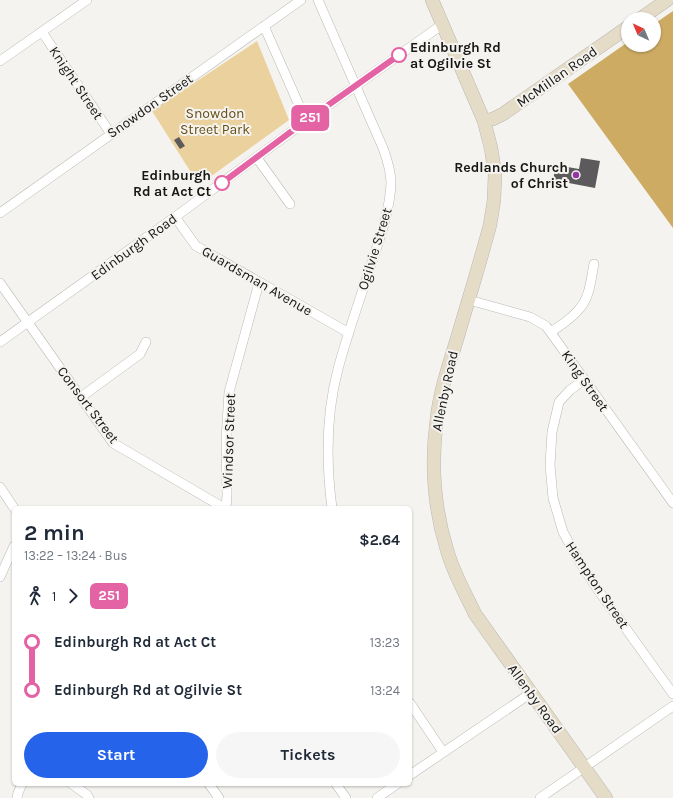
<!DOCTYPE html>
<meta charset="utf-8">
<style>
body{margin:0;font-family:Karla,sans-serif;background:#f6f6f7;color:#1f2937;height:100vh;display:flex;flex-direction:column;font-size:15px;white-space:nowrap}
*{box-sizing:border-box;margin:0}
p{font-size:13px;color:#747a83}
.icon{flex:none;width:22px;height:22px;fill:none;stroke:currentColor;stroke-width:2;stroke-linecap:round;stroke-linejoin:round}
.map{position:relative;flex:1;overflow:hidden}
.details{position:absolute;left:12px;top:506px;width:400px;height:280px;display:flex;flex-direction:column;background:#fff;border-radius:6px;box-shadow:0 1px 3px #0004}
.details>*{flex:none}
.badge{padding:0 8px;border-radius:6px;font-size:14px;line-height:26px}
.needle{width:26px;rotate:316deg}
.tools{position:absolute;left:621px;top:12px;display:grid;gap:8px}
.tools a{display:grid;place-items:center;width:40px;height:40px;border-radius:50%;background:#fff;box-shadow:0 1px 3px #0004;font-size:20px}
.map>.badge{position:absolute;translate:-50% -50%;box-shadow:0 0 0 2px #fff}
.legs{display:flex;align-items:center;gap:6px;height:44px;padding:0 12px;font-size:13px}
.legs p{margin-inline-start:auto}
.head{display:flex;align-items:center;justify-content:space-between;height:68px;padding:0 12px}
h1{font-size:22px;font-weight:700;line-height:30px}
.action{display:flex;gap:8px;margin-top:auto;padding:8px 12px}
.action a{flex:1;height:46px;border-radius:24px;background:#2563eb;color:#fff;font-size:16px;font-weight:700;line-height:46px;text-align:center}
.action a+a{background:#f6f6f7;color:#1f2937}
ul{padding:0 12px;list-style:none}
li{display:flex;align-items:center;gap:14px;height:48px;font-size:15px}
li i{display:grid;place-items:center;width:6px;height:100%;margin:0 5px;background:currentColor}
li i::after{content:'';width:10px;height:10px;margin:-5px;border:3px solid;border-radius:50%;background:#fff}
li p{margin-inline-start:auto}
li:first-child i{background:linear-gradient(#0000 50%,currentColor 0)}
li:last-child i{background:linear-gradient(currentColor 50%,#0000 0)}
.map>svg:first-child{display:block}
</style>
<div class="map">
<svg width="673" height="798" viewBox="0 0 673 798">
<rect width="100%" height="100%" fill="#f5f3ef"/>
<!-- green -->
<path fill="#ebd19d" d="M257,41L289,120L199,185L152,111Z"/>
<!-- forest -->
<path fill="#cdab63" d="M673,11V228L568,84L628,42V45H654V24Z"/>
<!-- building -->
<path fill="#5d5a5d" d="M179,137L185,146L180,149L174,140Z
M581,158L600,161L595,188L553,180L556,165L579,169Z"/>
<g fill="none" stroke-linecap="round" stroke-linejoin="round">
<!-- street casing -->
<g stroke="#bab8b3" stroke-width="10">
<path id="street" d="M318,0L383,148C387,159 391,171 391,183C390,209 381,235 373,259C361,296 348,332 338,369C326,414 326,462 332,508
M264,26L306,121
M42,32L111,134
M0,61L87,0
M257,158L290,204
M0,213L301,0
M175,217L196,246L349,333
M0,283L113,443L224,508
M469,300L530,317L546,326L673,503
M551,332C561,325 573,318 580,308C590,297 591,278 594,264
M0,342L175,217L306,121L443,24
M584,380L570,390L559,402L552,432L550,465L553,498L563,532L578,559L596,587L673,694
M81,397L140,354L146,342
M0,487L14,508
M226,508L227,495L226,440L229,392L259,283
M0,577L14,546
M410,703L443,752
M410,775L531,693
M72,784L87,795L89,798
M209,784L219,798
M336,784L346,798
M17,798L18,793L22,784
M377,798L397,784
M540,798L673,706"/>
</g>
<!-- secondary casing -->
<g stroke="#bab8b3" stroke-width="14">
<path id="secondary" d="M432,0L484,121L491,148L495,174L494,200L490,225C480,263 468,301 457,339C449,365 440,391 437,418C431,461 434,508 447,550C453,572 465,593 475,614L606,798
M640,19L667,0
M484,121L493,119L503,114L628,27"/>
</g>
<!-- street -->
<use href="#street" stroke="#fff" stroke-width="9"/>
<!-- secondary -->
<use href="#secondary" stroke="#e5dcc8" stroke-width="13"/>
</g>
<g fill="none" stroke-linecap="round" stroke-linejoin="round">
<!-- line-1 casing -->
<g stroke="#fff" stroke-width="9">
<path id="line-1" d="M222,183L300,125L399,55"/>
</g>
<!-- line-1 -->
<use href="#line-1" stroke="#e463a4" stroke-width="6"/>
</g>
<!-- markers -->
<g fill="#fff" stroke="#e463a4" stroke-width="2">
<circle cx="399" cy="55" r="7"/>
<circle cx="222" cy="183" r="7"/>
</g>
<circle fill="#9237a2" stroke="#f5f3ef" stroke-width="1.5" cx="576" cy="175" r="4"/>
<g text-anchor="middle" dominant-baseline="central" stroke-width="4" stroke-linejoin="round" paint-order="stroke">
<!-- stop labels -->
<g font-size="14" font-weight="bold" fill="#161614" stroke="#f5f3ef" text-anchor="start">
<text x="410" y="47">Edinburgh Rd<tspan x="410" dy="16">at Ogilvie St</tspan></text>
<text x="211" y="175" text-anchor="end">Edinburgh<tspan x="211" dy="16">Rd at Act Ct</tspan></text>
</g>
<!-- street labels -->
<g font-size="14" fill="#161614" stroke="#f5f3ef">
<text transform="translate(557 77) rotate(-35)">McMillan Road</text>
<text transform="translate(76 83) rotate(56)">Knight Street</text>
<text transform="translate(150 106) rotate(-35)">Snowdon Street</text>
<text transform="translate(134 247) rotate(-36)">Edinburgh Road</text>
<text transform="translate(375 249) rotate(-73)">Ogilvie Street</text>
<text transform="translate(257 281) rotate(30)">Guardsman Avenue</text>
<text transform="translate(585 381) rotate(55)">King Street</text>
<text transform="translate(445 391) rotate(-78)">Allenby Road</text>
<text transform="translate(88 405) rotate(53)">Consort Street</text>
<text transform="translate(229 441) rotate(-88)">Windsor Street</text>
<text transform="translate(597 585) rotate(56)">Hampton Street</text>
<text transform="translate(535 699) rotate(54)">Allenby Road</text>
</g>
<!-- park labels -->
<g font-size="14" fill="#664e17" stroke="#f5f3ef">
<text x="215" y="113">Snowdon<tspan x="215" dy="16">Street Park</tspan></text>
</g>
<!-- poi labels -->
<g font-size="14" font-weight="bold" fill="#161614" stroke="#f5f3ef" text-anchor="end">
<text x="568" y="167">Redlands Church<tspan x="568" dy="16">of Christ</tspan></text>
</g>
</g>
</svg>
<div class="tools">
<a><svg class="needle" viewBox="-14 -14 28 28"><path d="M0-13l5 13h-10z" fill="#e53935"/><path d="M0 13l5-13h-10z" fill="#747a83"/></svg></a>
</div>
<b class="badge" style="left:310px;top:118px;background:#e463a4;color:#fff">251</b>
<section class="details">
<div class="head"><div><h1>2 min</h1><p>13:22 – 13:24 · Bus</p></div><b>$2.64</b></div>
<div class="legs"><svg class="icon" aria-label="walk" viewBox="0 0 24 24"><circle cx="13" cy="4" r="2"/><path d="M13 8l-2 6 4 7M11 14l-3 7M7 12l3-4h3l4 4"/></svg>1<svg class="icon" aria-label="forward" viewBox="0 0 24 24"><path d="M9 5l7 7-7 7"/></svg><b class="badge" style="background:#e463a4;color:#fff">251</b></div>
<ul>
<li><i style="color:#e463a4"></i><b>Edinburgh Rd at Act Ct</b><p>13:23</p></li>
<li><i style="color:#e463a4"></i><b>Edinburgh Rd at Ogilvie St</b><p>13:24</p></li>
</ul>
<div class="action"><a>Start</a><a>Tickets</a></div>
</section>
</div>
